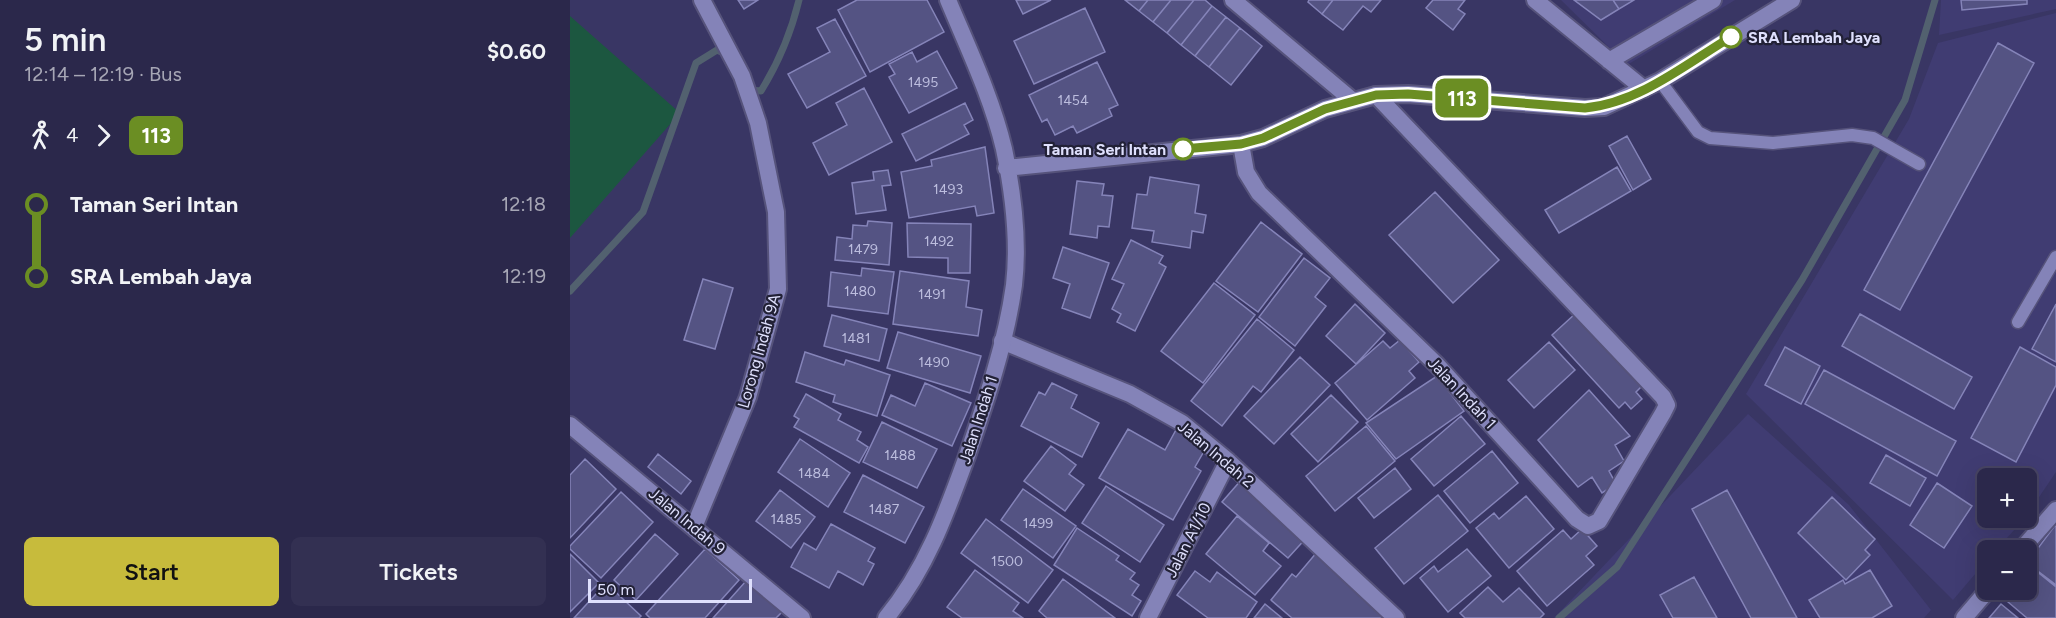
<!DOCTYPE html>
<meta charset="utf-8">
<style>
body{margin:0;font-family:Figtree,sans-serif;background:#333052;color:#f1f3f6;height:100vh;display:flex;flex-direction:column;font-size:22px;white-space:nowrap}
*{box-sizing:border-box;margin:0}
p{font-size:20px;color:#a6a6b5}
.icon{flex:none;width:33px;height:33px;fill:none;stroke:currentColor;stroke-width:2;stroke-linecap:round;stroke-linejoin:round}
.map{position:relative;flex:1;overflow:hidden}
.side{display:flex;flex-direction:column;background:#2b284b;width:570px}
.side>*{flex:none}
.badge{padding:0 12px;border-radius:9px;font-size:21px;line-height:39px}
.fabs{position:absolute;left:1407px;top:468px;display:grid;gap:12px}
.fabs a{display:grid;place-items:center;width:60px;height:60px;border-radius:9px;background:#2b284b;box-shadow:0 6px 24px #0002,0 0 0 2px #474463;font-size:30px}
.scale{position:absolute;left:18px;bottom:15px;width:164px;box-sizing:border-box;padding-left:6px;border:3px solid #dfe0fd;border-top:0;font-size:16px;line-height:21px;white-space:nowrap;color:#dfe0fd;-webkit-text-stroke:4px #222136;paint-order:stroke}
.map>.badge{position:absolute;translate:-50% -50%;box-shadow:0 0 0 3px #fff}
.legs{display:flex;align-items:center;gap:9px;height:66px;padding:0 24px;font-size:20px}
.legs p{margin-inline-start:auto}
.head{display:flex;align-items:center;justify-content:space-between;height:102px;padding:0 24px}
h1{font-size:33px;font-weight:600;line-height:45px}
.primary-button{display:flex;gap:12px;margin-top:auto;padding:12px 24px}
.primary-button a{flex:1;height:69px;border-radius:9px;background:#c7bb3c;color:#111;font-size:24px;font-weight:600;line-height:69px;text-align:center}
.primary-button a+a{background:#333052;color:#f1f3f6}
ul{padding:0 24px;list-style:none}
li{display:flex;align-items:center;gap:21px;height:72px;font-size:22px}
li i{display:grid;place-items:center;width:9px;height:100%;margin:0 8px;background:currentColor}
li i::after{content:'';width:15px;height:15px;margin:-8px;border:4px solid;border-radius:50%;background:#2b284b}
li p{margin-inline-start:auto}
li:first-child i{background:linear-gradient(#0000 50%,currentColor 0)}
li:last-child i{background:linear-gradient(currentColor 50%,#0000 0)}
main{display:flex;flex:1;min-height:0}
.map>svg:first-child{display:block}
</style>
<main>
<section class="side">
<div class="head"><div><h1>5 min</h1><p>12:14 – 12:19 · Bus</p></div><b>$0.60</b></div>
<div class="legs"><svg class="icon" aria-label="walk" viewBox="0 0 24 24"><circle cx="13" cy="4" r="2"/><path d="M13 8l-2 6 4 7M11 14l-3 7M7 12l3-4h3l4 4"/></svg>4<svg class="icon" aria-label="forward" viewBox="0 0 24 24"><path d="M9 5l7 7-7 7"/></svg><b class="badge" style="background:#6b8e23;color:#fff">113</b></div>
<ul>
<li><i style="color:#6b8e23"></i><b>Taman Seri Intan</b><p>12:18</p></li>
<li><i style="color:#6b8e23"></i><b>SRA Lembah Jaya</b><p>12:19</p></li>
</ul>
<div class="primary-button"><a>Start</a><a>Tickets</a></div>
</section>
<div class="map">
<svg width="1486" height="618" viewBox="0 0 1486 618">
<rect width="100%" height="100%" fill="#393664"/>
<!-- built -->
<path fill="#403c72" d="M991,0H1165L1057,65Z
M1371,0H1486V9L1369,35Z
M1486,13V472L1457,515L1456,478H1418V518H1455L1426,550H1418L1417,560L1383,600L1176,394L1339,119L1368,43Z
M1178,414L1279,505L1361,610L1354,618H984Z"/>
<!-- green -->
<path fill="#1c5740" d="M0,16L110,113L0,238Z"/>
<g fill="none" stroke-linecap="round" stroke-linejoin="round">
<!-- stream -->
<path stroke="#52616f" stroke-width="7" d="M178,87L180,90L191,91C209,62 221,33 229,0
M0,291L73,212L126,63L147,50L156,54
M989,618L1047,567L1232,280L1335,100L1365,0"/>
</g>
<!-- building -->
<path fill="#545383" stroke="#8584b9" stroke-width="1.5" d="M168,0H188L174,9Z
M287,0H357L374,32L300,72L268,10Z
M446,0H481L453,14Z
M555,0H578L569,11Z
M578,0H601L583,22L569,11Z
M601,0H624L597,33L583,22Z
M624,0H635L642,6L611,45L597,33Z
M739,0H763L752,14L738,2Z
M763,0H811L801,12L793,6L773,30L752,14Z
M863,0H895L888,9L895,14L883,30L856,8Z
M1004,0H1043L1049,9L1031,20Z
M1043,0H1064L1049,9Z
M1391,0H1457V4L1392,10Z
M642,6L656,17L625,56L611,45Z
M515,8L535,52L464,84L444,41Z
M656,17L670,28L639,67L625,56Z
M265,19L296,76L237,108L218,74L260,52L247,28Z
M670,28L692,46L661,85L639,67Z
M1428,43L1464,63L1330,310L1294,290Z
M367,51L387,88L339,113L319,77L325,74L319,64L342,52L347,62Z
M527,62L548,105L539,109L542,116L507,133L503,126L485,135L477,119L472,122L459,95Z
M294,88L322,142L259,175L243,143L277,125L266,103Z
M395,103L403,120L394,125L399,134L346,161L332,134Z
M1057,136L1081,179L1063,190L1039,146Z
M415,147L424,213L407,216L405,206L339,218L331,172L362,166L361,160Z
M1047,167L1061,191L989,233L975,210Z
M318,170L321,185L312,186L316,210L286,214L282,183L304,180L303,172Z
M580,177L629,185L625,213L636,215L633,233L622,231L620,248L582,242L584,231L562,228L567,194L577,195Z
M507,181L534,184L532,195L543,196L539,227L528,226L527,238L500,234Z
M865,192L929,260L883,303L819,235Z
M298,221L322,223L319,265L265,260L267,237L282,239L283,225L297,226Z
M691,222L732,254L688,312L646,281Z
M337,223L401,224L400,273H378V258L338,257Z
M561,240L593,256L589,263L596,267L565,331L547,322L551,314L542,309L554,284L542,279Z
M493,247L539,263L520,318L492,308L500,284L483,278Z
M734,258L760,278L745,297L756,306L725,346L689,317Z
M292,268L324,272L318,314L258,306L261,272L291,276Z
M330,271L399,281L396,307L412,310L408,336L323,324Z
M133,279L163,288L145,349L114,340Z
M644,283L685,315L633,383L591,351Z
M785,304L815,333L786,364L756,336Z
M1486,304V362L1462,349Z
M1006,313L1073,385L1066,392L1072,399L1061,409L1055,402L1049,408L982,335Z
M1290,314L1402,377L1384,409L1272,346Z
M262,315L317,329L309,361L254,346Z
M687,319L724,350L691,392L683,386L652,426L621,401Z
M328,332L411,356L400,393L317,368Z
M830,340L849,362L839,371L845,378L797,420L765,383L813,341L820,348Z
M979,342L1005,370L964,408L938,380Z
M1215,347L1250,366L1231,404L1195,385Z
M1450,347L1486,367V385L1446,462L1401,438Z
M235,352L274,365L276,360L320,375L307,416L263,402L265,395L226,382Z
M730,357L760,385L704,444L674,416Z
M1254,370L1386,441L1367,476L1235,404Z
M867,376L894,411L826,459L796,423Z
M355,383L401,403L382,446L312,415L321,395L345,406Z
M482,383L507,395L501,408L529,423L512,457L451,426L469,392L475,395Z
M1019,390L1060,436L1045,445L1054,461L1039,471L1046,484L1032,493L1022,477L1008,487L968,440Z
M236,394L271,414L268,420L291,432L287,440L298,447L289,463L224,427L229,419L224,416Z
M761,395L788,422L748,462L721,434Z
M891,416L915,444L864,486L841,459Z
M312,422L367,449L347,488L293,462Z
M796,426L825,461L765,511L736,476Z
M607,428L637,446L625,467L631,471L603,520L529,478L558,429L595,450Z
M230,439L280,473L258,507L208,472Z
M481,446L506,465L499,474L514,485L495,511L454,481Z
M922,451L948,483L900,523L874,491Z
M88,454L121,481L111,494L78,467Z
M1316,455L1356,478L1340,506L1300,483Z
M15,459L46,489L0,538V475Z
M825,468L841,489L804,518L788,498Z
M293,475L354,507L335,543L274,512Z
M672,479L738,536L718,558L652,502Z
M1367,483L1402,506L1374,548L1340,525Z
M536,486L594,525L570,562L512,523Z
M453,489L506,526L483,558L431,520Z
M210,490L245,517L221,548L186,521Z
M1157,490L1227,618H1181L1122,509Z
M51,492L83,522L31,578L0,549V546Z
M868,495L898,531L834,584L805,548Z
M956,496L984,529L939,568L906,528L924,513L929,519Z
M1262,497L1305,539L1295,550L1300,555L1276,580L1228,533Z
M667,516L699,543L693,551L711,566L685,595L636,554Z
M416,519L483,570L458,603L391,553Z
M261,524L305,548L298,561L304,564L293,585L268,571L259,588L221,567L234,543L246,550Z
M1486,524V585L1457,563Z
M507,528L549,556L546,560L565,573L560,579L569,585L562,595L571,601L562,616L484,565Z
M1012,529L1027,546L1016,556L1024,565L977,606L947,571L993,530L1001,539Z
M85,534L108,554L66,600L44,580Z
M135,549L169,580L135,618H80L76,614Z
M897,549L921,576L878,612L850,578L864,566L868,572Z
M747,552L826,618H722L701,600L722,574L726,577Z
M0,554L29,583L0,612Z
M405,570L449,603L443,611L453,618H392L377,607Z
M1300,570L1322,606L1302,618H1250L1239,600L1273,580L1275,584Z
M1465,570L1486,587V618H1457L1438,602L1448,590H1456V580Z
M625,571L640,582L647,572L687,602L676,618H638L607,595Z
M1124,577L1147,618H1103L1090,595Z
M493,579L545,618H477L469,611Z
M176,581L212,612L206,618H143Z
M36,583L71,616L69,618H4Z
M918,587L933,602L949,588L974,614L970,618H895L890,613Z
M695,604L712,618H684Z
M1431,604L1448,618H1419Z"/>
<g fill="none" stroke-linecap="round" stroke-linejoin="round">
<!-- service casing -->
<g stroke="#56537b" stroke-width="15">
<path id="service" d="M1090,81L1128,132L1140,138L1203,143L1282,135L1303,138L1349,164
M1448,322L1486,257"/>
</g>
<!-- minor casing -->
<g stroke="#56537b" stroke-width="20">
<path id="minor" d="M663,0L782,100
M965,0L1074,89
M1039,61L1143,0
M671,144L676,172L689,193L867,365L1007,519L1018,526L1029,521L1093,413L1097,405L1093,397L806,95
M432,341L560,394L612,423L658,461L826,618
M0,425L232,618
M124,527L178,397L208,289L206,212L188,123L172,76L132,0
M1451,550L1486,510
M578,618L658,461
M1394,618L1418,590"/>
</g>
<!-- tertiary casing -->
<g stroke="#56537b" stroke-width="20">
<path id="tertiary" d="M436,168L671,144L693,138L755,109L806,95L838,94L1015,108L1034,107L1090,81L1222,0
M316,618C356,570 376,514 397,456C416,401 436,343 444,285C449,242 443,192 434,149C422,98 398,48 378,0"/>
</g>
<!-- service -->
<use href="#service" stroke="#8483b8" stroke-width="12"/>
<!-- minor -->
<use href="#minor" stroke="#8483b8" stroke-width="16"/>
<!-- tertiary -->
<use href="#tertiary" stroke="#8483b8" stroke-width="16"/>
</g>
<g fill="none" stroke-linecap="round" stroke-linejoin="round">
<!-- line-1 casing -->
<g stroke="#fff" stroke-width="14">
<path id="line-1" d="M613,149L671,144L693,138L755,109L806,95L838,94L1015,108C1069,103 1116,64 1161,37"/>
</g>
<!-- line-1 -->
<use href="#line-1" stroke="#6b8e23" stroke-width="9"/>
</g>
<!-- markers -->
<g fill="#fff" stroke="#6b8e23" stroke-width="3">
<circle cx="1161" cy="37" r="10"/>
<circle cx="613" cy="149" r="10"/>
</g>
<g text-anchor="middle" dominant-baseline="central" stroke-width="4.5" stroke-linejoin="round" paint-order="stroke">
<!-- number labels -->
<g font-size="14" fill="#bcbdde">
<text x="353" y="82">1495</text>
<text x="503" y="100">1454</text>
<text x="378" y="189">1493</text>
<text x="369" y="241">1492</text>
<text x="293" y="249">1479</text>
<text x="290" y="291">1480</text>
<text x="362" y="294">1491</text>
<text x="286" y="338">1481</text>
<text x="364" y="362">1490</text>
<text x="330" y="455">1488</text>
<text x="244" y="473">1484</text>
<text x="314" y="509">1487</text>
<text x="216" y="519">1485</text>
<text x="468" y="523">1499</text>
<text x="437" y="561">1500</text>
</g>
<!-- stop labels -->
<g font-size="16" font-weight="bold" fill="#dfe0fd" stroke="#222136" text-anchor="start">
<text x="1178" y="37">SRA Lembah Jaya</text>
<text x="596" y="149" text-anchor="end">Taman Seri Intan</text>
</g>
<!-- street labels -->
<g font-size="16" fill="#dfe0fd" stroke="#222136">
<text transform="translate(189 351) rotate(-74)">Lorong Indah 9A</text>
<text transform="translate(892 393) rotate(47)">Jalan Indah 1</text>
<text transform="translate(408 420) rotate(-72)">Jalan Indah 1</text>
<text transform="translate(646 454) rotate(40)">Jalan Indah 2</text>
<text transform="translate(117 521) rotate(40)">Jalan Indah 9</text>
<text transform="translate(618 540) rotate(-63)">Jalan A1/10</text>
</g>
</g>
</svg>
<div class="fabs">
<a>+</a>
<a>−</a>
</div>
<div class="scale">50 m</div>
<b class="badge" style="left:892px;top:98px;background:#6b8e23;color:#fff">113</b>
</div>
</main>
